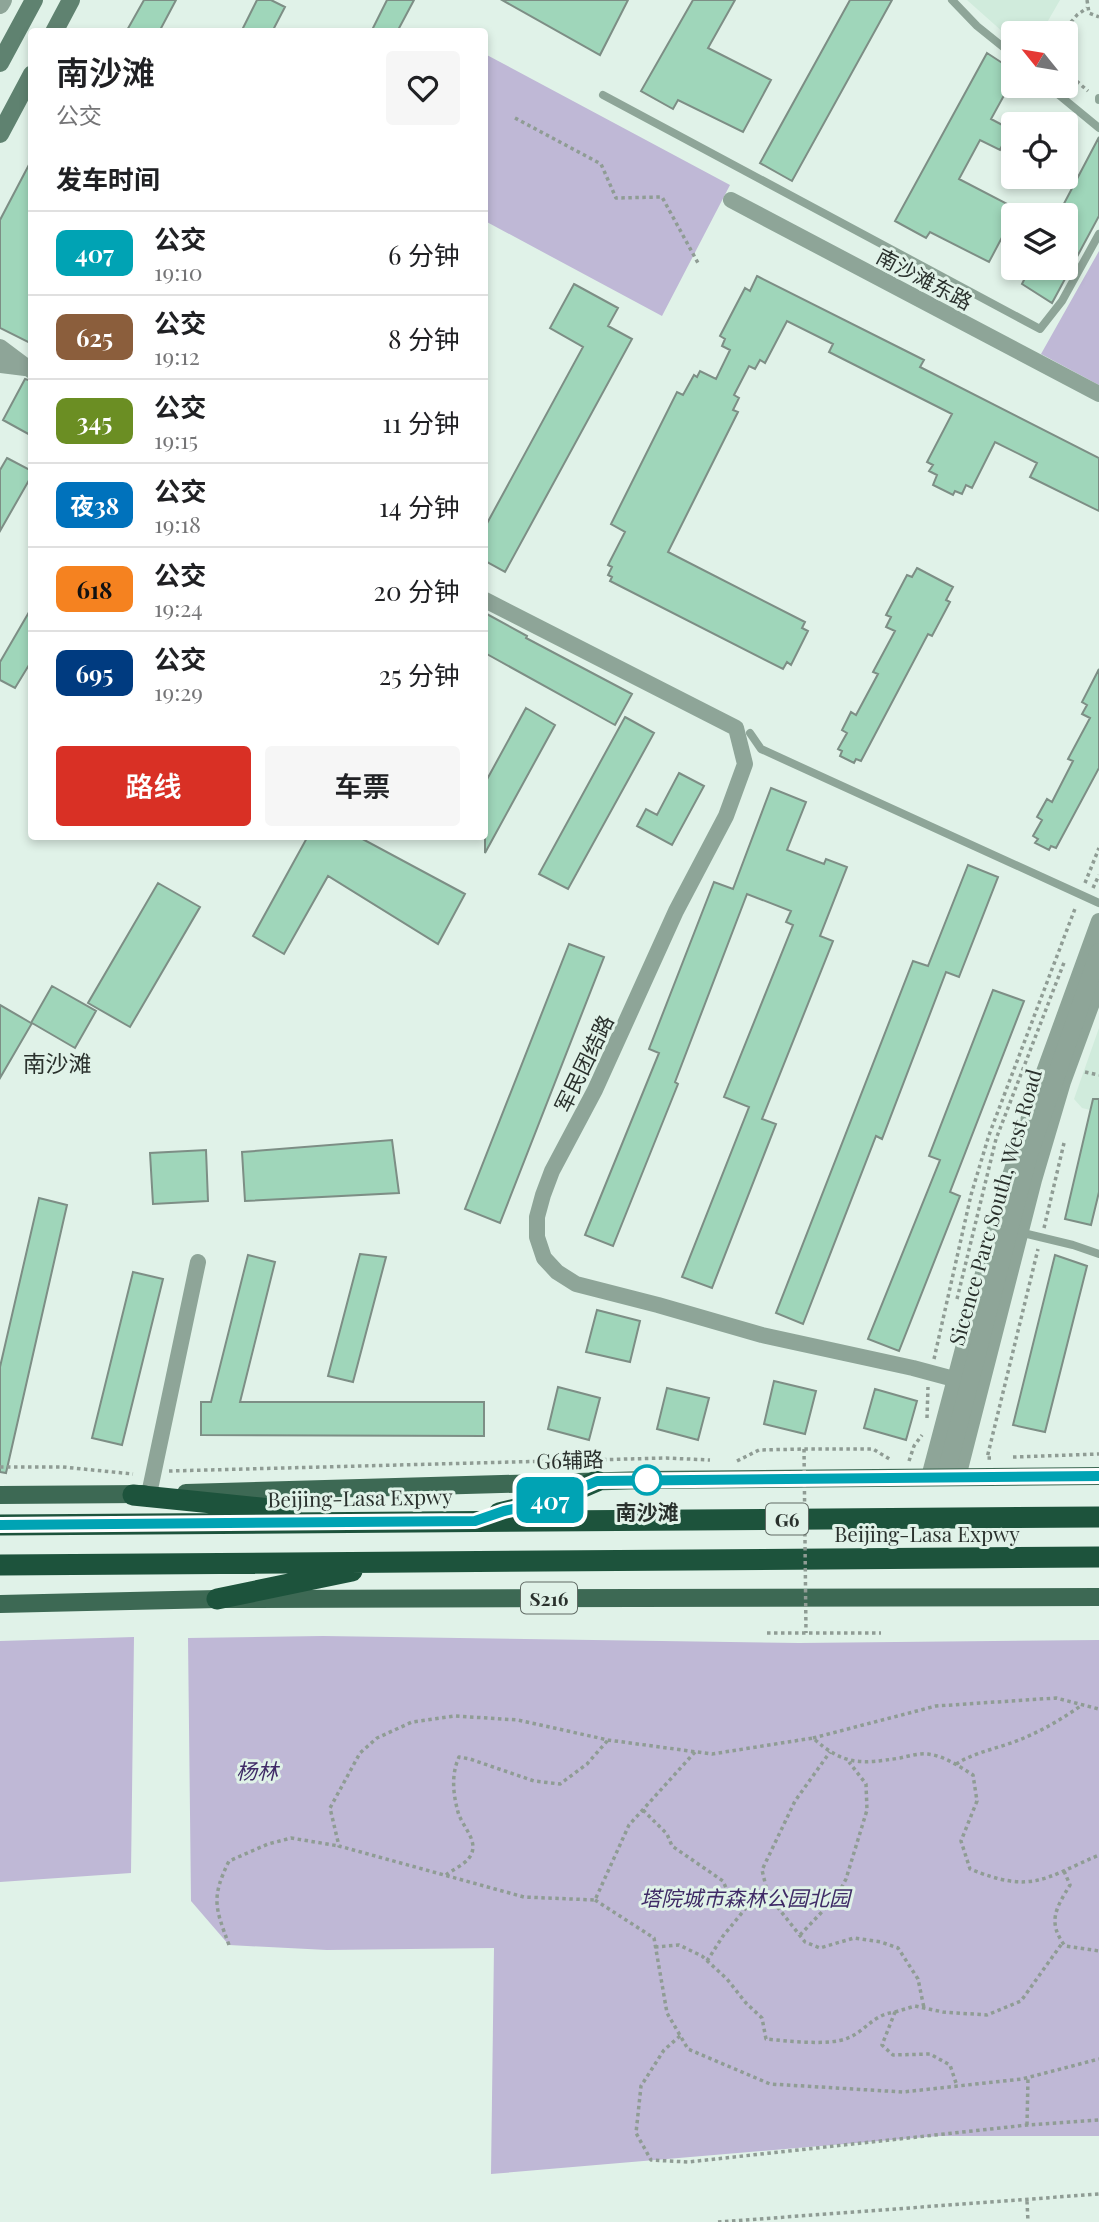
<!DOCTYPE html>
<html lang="zh">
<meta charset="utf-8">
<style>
body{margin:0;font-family:"Playfair Display","Noto Sans SC",serif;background:#f6f6f6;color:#202124;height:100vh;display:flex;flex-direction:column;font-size:26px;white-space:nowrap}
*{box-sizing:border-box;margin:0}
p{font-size:23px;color:#757577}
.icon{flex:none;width:38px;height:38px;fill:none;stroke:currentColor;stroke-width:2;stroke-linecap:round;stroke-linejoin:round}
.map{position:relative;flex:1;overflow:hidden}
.details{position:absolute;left:28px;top:28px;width:460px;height:812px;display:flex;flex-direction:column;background:#fff;border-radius:7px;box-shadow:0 4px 10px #0003}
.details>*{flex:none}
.badge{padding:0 14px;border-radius:10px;font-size:24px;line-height:46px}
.needle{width:46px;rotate:300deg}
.controls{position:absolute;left:1001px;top:21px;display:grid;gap:14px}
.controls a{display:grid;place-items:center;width:77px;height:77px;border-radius:7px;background:#fff;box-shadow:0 4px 10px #0003;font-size:35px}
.map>.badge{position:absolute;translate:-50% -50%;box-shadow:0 0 0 4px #fff}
h2{padding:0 28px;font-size:26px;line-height:63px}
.round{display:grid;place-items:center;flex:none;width:74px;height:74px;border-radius:7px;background:#f6f6f6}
.head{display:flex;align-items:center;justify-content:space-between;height:119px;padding:0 28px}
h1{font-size:33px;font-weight:600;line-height:52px}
.primary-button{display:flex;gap:14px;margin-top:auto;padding:14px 28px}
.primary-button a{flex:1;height:80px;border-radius:7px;background:#d93025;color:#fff;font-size:28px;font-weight:600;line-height:80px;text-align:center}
.primary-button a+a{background:#f6f6f6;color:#202124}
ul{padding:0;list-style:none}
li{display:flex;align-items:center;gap:21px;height:84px;padding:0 28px;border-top:2px solid #e0e0e0}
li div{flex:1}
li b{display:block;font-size:26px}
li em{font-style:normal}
li .badge{min-width:77px;font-weight:700;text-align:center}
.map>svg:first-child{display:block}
</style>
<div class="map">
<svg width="1099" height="2222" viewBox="0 0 1099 2222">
<rect width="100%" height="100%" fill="#e0f2e8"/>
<!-- built -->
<path fill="#d0ebdc" d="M967,0H1060L1041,33H1013V41Z
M1099,1028V1112L1082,1108L1074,1099Z"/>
<!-- green -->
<path fill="#bfb8d6" d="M485,54L730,185L662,316L485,221Z
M1099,251V385L1041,354Z
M323,1636L799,1643L1099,1640V2136H938L491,2174L494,1948L327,1950L229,1945L191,1901L188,1638Z
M134,1637L131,1873L0,1882V1641Z"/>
<!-- building -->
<path fill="#9fd6ba" stroke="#7d8e85" stroke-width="2" d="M144,0H176L159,32H126Z
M257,0H271L285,7L272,32H241Z
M387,0H414L397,32H371Z
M502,0H628L600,55Z
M693,0H735L708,48L771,80L743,132L678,100L673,109L641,91Z
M850,0H892L792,181L760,163Z
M987,53L1013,70V79L991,119L1010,129L1000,150L980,140L959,179L1017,209L989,262L930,232L926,238L895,221Z
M1099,137V216L1052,303L1022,284L1030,268H1066V215H1058Z
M32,159V344L0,328V220Z
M757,276L924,360L920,367L1099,458V511L1030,477L1037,463L995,442L972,488L966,485L962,494L955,491L953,495L933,485L937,475L929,471L933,465L927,462L952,414L829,352L833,344L787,321L765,363L760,360L755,369L749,366L734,395L739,398L733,410L738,412L668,552L805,622L802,628L808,631L791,665L787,662L783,669L610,581L612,577L608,575L612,567L608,565L625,532L611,524L677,392L683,395L694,375L697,377L700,371L716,379L730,350L722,346L725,339L720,336L745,288L750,291Z
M574,284L618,308L608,326L632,339L505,572L485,561V527L583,347L550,328Z
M25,379L32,381V436L3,420Z
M7,458L32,471V475L0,531V470Z
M917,568L953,587L946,600L950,602L932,636L928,634L861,761L856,759L854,763L840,756L842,751L838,749L847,733L842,730L851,712L856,715L878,674L873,672L895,631L886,627L891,617L886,615L907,575L912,577Z
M32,607V660L15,688L0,680V662Z
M485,613L527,636L526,638L632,694L615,725L485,653Z
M1099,669V768L1056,848L1051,846L1049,850L1035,843L1038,839L1033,836L1042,820L1037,817L1047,799L1052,802L1073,761L1068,759L1090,718L1082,714L1087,705L1082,702Z
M526,708L555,725L485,853V783Z
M625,717L654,733L568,889L539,874Z
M679,773L704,786L672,845L637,826L646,809L657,815Z
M771,788L806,802L787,850L824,864L826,859L847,867L820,936L833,941L762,1119L776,1124L712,1288L682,1277L749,1107L724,1097L793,925L786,922L791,911L747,894L675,1082L678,1084L613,1246L585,1235L659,1053L649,1049L714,882L733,889Z
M308,836H357L465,894L438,944L328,876L284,954L253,936Z
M968,865L998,877L959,977L946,972L882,1139L876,1136L803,1324L776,1313L913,961L928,966Z
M158,883L200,907L130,1027L88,1003Z
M569,944L604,957L500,1223L465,1209Z
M52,986L96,1011L75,1048L32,1023L0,1078V1005L31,1023Z
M993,990L1024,1001L950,1192L960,1196L899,1351L868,1339L940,1160L929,1156Z
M1093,1099H1099V1192L1091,1225L1065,1219Z
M392,1140L399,1193L245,1201L242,1152Z
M206,1150L208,1201L153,1204L150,1153Z
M39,1198L67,1205L6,1473L0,1472V1367Z
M360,1254L386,1257L353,1382L328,1376Z
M248,1255L275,1262L240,1402H484V1436L201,1435V1402H211Z
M1055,1255L1087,1266L1045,1432L1013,1425Z
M133,1272L163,1279L122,1445L92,1438Z
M597,1310L640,1321L630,1362L586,1352Z
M774,1381L816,1391L805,1434L764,1424Z
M558,1387L600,1398L589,1440L548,1429Z
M667,1388L709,1398L698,1440L657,1429Z
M875,1389L917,1401L906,1440L864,1428Z"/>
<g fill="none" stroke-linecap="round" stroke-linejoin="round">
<!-- path -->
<path stroke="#8f9c94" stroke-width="3.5" stroke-dasharray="3.5 3.5" stroke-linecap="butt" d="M1087,0L1089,13L1099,17
M1062,33L1077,15L1087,8
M1066,72L1088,91
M515,118L601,164L616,198L662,197L698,263
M1085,883L1099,848
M1093,888L1099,875
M1085,1072L1099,1075
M1044,1228L1064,1143
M957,1299L996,1139L1065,960
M934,1359L971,1195L989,1135L1076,906
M927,1418L928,1387
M1013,1457L1099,1454
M991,1458H987L1038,1249
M737,1461L759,1450L804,1449H873L891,1460
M909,1461L914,1446L922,1435
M0,1467H63L133,1474
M169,1471L666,1458L710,1460
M767,1633H881
M813,1738L936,1706L1056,1698L1099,1709
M695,1752L629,1825L595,1900L524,1897L339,1846L330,1808L360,1753L377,1738L412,1722L455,1716L518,1720L608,1740L712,1754L813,1738C844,1766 861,1764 900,1758C909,1756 919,1753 928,1754C944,1756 959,1766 973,1775L977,1801L961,1841L970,1869C1032,1894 1043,1879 1099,1855
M956,1764C972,1754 990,1750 1008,1744C1035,1735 1059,1721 1082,1705
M643,1810L667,1834L672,1846L723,1881L734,1906L746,1908L768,1895L805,1942L820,1948L854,1938L881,1942L898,1948L918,1979L924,2008
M1064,1871L1070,1885C1056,1908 1047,1922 1065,1946L1099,1951
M446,1875C452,1870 464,1865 469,1858C481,1842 462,1827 458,1812C453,1793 451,1775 459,1757L470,1759L534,1781L560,1784L587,1764L608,1740
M768,1895L762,1870L795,1801L830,1752
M595,1900L654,1938L667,2013L688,2049L770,2084L903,2092L1022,2079L1099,2059
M800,1935L837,1896L846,1879L867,1810L866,1784L849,1762
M229,1945C215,1907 211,1898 229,1861L268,1844L291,1838L339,1846
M655,1947L679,1945L702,1956L727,1979L746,2003L762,2018L766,2039C787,2041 830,2046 848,2038C867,2030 872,2015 895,2012L882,2045L893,2055L930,2054L950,2065L957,2086
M707,1961L723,1936L746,1908
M895,2012L915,2006L943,2012L987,2015L1021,2001L1063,1942
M680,2036L664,2050L641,2086L636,2133L651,2160L688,2162L1027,2125L1099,2120
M1027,2125L1028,2078
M1027,2201L1028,2222
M718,2222L1099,2194"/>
<!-- service -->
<path stroke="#8ea598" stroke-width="8" d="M952,0L977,26L1013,55
M1048,86L1099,128
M603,95L1040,329L1062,301L1099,234
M1099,98V100
M750,733L761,749L1099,903
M1019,1232L1073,1245L1099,1254"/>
<!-- minor -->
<path stroke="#8ea598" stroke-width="16" d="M731,200L1099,394
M0,347L32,371
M0,365L25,368
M485,600L736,728L745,764L726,816L676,911L595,1090L552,1171L543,1195L537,1217V1237L544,1258L557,1272L576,1284L658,1305L762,1335L913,1368L980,1386
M929,1477L1004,1194L1044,1072L1099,921
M958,1477L1034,1180L1063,1082L1099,984
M149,1494L198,1262"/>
<!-- tertiary -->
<path stroke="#8ea598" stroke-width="18" d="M0,5L3,0
M945,1477L1029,1154L1099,952"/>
<!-- secondary -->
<path stroke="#5f8270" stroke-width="18" d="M54,32L71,0
M0,63L34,0
M0,134L32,74"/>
<!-- primary -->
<path stroke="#3d6954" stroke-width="18" d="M186,1493L646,1480L1099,1476
M0,1495L144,1494
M0,1604L217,1599L1099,1597"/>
<!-- motorway -->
<path stroke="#1d533c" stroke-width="21" d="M133,1495L291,1511
M499,1513L553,1500L597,1481
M0,1525L1099,1517
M0,1565L1099,1557
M217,1599L352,1571"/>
<!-- path-bridge -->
<path stroke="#8f9c94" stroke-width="3.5" stroke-dasharray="3.5 3.5" stroke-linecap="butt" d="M804,1449L806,1633"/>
</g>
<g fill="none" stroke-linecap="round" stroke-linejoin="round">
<!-- line casing -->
<g stroke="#fff" stroke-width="16">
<path id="line" d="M0,1525L475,1521L504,1511L553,1500L597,1481L1099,1476"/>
</g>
<!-- line -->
<use href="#line" stroke="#00a3b4" stroke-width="10"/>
</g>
<!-- markers -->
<circle fill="#fff" stroke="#00a3b4" stroke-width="3.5" cx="647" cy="1480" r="14"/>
<g text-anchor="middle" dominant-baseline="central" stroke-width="6" stroke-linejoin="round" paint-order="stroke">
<!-- shield labels -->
<g fill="#e0f2e8" stroke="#616b65" stroke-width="2">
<rect x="766" y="1503.5" width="42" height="31" rx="5"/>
<rect x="521" y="1582.5" width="56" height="31" rx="5"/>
</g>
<g font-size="19" font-weight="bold" fill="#2a312d">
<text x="787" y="1519">G6</text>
<text x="549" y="1598">S216</text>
</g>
<!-- street labels -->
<g font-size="21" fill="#2a312d" stroke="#e0f2e8">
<text transform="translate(925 278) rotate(28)">南沙滩东路</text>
<text transform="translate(583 1063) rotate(-64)">军民团结路</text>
<text transform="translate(994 1207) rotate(-74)">Sicence Parc South, West Road</text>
<text transform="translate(570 1459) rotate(-2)">G6辅路</text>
<text transform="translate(360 1497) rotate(-1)">Beijing-Lasa Expwy</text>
<text x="927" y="1533">Beijing-Lasa Expwy</text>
</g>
<!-- stop labels -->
<g font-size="21" font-weight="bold" fill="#2a312d" stroke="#e0f2e8">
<text x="647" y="1511">南沙滩</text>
</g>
<!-- park labels -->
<g font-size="21" font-style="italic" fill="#3f2b66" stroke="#e0f2e8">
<text x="257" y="1770">杨林</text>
<text x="745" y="1897">塔院城市森林公园北园</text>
</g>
<!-- neighbourhood labels -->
<g font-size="23" fill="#2a312d" stroke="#e0f2e8">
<text x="57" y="1062">南沙滩</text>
</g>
</g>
</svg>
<div class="controls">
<a><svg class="needle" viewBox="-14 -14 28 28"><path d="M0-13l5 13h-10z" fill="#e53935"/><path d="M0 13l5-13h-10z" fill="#757577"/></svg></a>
<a><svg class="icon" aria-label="locate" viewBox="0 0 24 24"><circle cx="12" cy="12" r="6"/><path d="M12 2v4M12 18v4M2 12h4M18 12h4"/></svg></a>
<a><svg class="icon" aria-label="layers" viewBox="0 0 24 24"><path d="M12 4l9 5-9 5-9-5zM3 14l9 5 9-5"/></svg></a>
</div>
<b class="badge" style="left:550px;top:1500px;background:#00a3b4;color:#fff">407</b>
<section class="details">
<div class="head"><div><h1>南沙滩</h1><p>公交</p></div><a class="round"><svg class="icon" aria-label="heart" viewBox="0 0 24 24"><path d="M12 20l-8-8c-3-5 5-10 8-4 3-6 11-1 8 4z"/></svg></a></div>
<h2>发车时间</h2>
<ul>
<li><span class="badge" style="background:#00a3b4;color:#fff">407</span><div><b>公交</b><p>19:10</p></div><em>6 分钟</em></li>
<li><span class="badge" style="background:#8b5e3c;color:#fff">625</span><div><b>公交</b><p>19:12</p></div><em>8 分钟</em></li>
<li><span class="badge" style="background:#6b8e23;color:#fff">345</span><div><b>公交</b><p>19:15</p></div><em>11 分钟</em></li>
<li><span class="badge" style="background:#0072bc;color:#fff">夜38</span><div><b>公交</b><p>19:18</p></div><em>14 分钟</em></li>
<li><span class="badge" style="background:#f58220;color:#111">618</span><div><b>公交</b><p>19:24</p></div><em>20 分钟</em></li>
<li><span class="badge" style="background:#003b80;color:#fff">695</span><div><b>公交</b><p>19:29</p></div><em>25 分钟</em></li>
</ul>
<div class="primary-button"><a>路线</a><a>车票</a></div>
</section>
</div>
